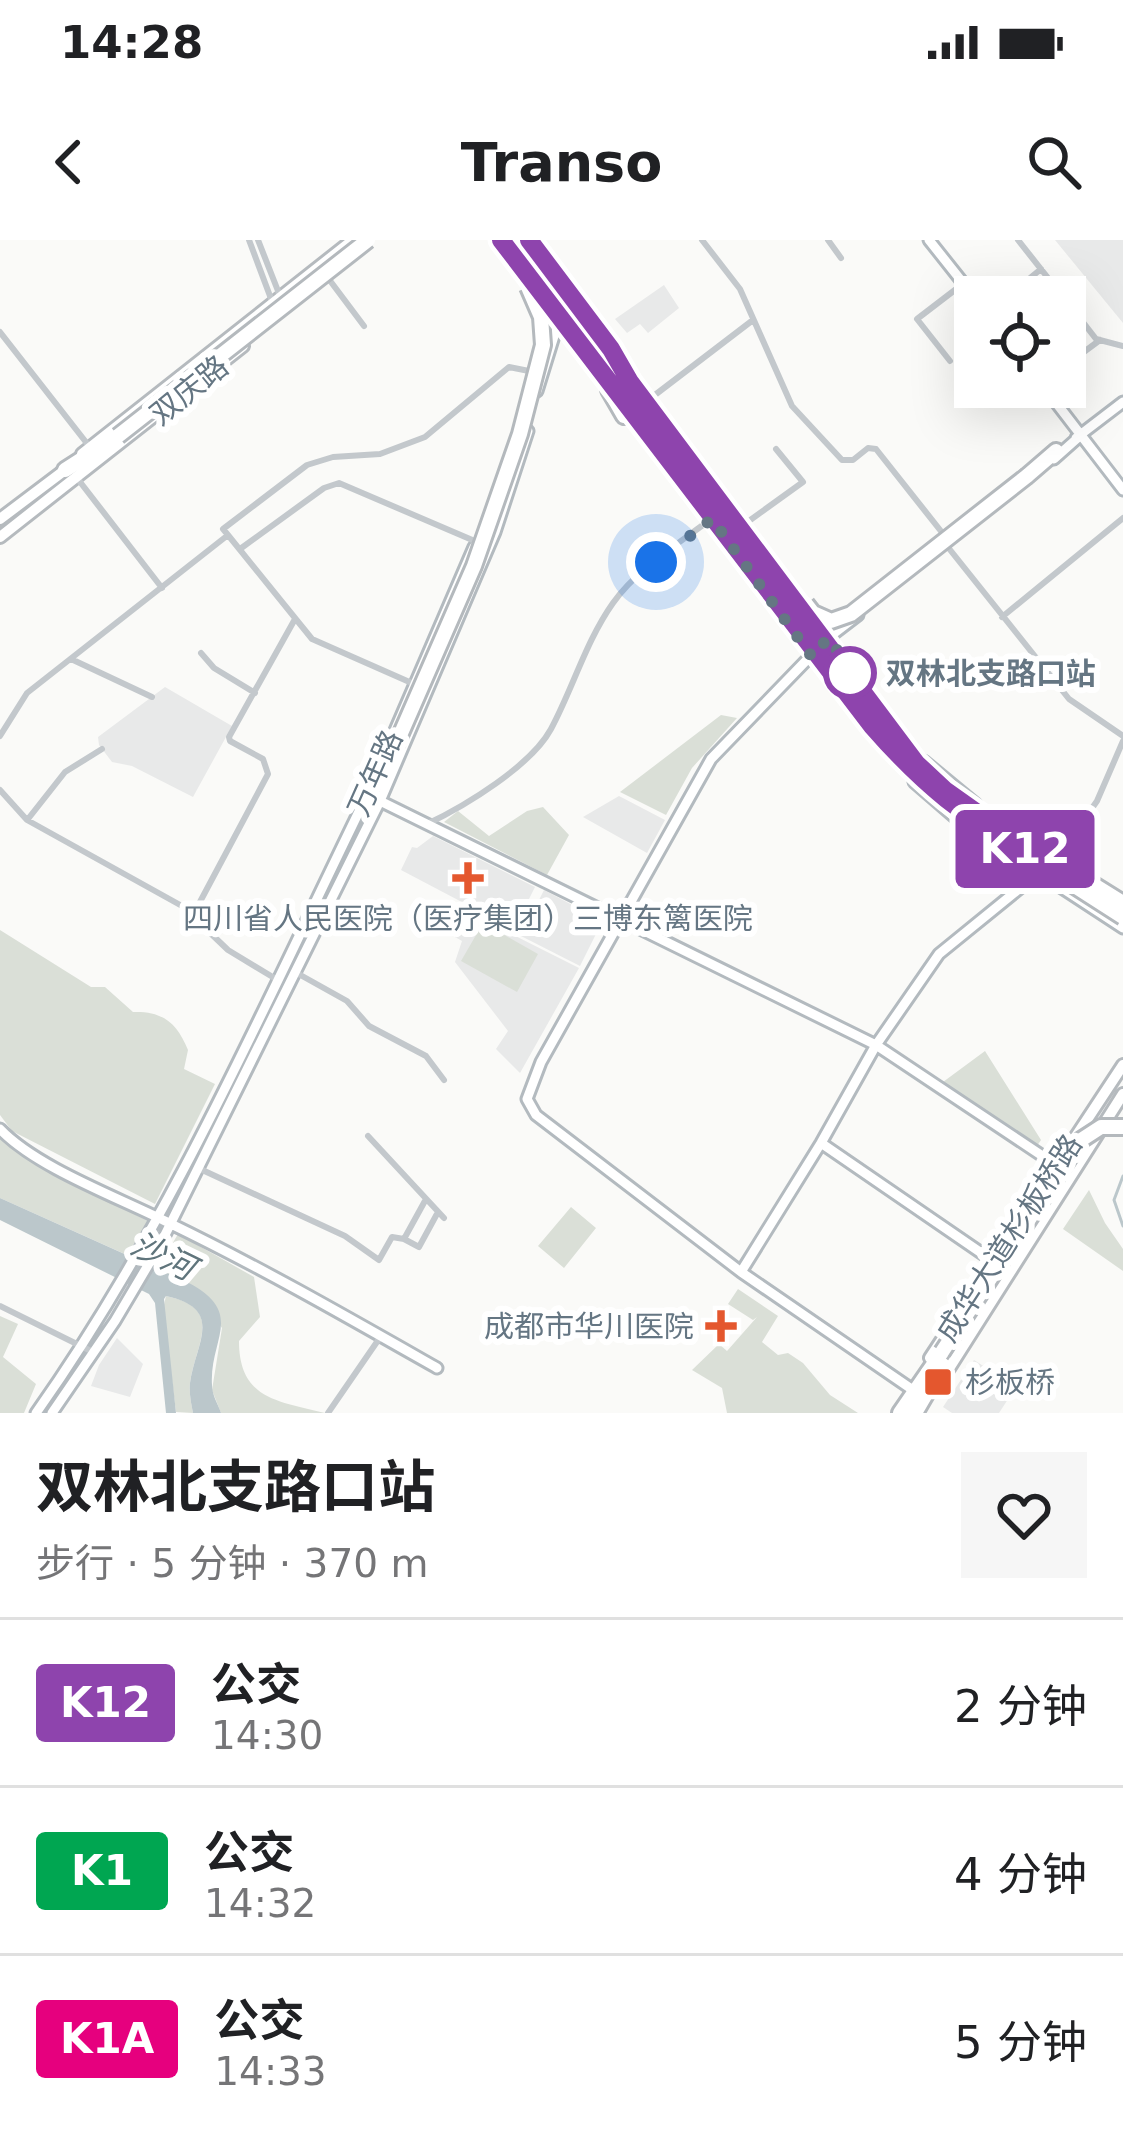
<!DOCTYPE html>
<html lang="zh">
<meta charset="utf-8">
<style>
body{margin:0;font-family:"DejaVu Sans","Noto Sans SC",sans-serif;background:#f6f6f6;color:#202124;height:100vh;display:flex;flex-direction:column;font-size:45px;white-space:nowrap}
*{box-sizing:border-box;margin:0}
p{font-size:39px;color:#757577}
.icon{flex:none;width:66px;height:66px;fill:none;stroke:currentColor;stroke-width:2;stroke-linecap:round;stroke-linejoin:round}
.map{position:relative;height:1173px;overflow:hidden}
.details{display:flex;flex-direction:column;background:#fff;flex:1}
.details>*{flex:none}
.badge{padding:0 24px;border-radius:9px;font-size:42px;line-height:78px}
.controls{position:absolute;left:954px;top:36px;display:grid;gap:24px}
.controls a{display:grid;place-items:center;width:132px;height:132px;border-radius:0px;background:#fff;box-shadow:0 12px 48px #0002;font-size:60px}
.you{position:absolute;width:60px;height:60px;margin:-30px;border:9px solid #fff;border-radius:50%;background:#1a73e8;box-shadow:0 0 0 18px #1a73e833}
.map>.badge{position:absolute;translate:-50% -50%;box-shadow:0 0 0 6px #fff}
.round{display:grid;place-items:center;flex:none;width:126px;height:126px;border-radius:0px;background:#f6f6f6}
.overview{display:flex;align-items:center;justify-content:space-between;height:204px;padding:0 36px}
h1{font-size:57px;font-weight:700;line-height:90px}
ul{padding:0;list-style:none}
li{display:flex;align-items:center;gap:36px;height:168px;padding:0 36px;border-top:3px solid #e0e0e0}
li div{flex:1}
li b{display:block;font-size:45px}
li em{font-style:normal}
li .badge{min-width:132px;font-weight:700;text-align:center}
.status{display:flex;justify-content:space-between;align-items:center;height:84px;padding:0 60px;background:#fff;direction:ltr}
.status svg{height:33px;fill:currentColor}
header{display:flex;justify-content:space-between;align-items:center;height:156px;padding:0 36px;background:#fff;font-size:54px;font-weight:700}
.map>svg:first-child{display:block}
</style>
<div class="status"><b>14:28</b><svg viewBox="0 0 49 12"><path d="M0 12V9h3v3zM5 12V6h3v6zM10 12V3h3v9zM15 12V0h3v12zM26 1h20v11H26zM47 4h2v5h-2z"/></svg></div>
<header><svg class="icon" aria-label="back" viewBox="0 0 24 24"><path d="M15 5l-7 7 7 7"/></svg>Transo<svg class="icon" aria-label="search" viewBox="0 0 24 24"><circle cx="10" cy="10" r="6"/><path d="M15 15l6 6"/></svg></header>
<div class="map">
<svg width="1123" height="1173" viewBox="0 0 1123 1173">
<rect width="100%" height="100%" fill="#fafaf8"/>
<!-- built -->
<path fill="#e8e9e9" d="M1055,0H1123V83Z
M664,45L679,68L648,93L640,84L627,93L615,79Z
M165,447L232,486L193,557L132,526L112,522L99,505L98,497Z
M619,556L665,580L647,613L583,577Z
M433,596L535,647L519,679L514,682L500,677L496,680L401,630L412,607L417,608Z
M544,650L591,675L600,686L580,726L521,696Z
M468,672L579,728L520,833L496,809L508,791L455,722L462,701L455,697Z
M117,1098L143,1124L130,1157L91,1146L99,1125Z
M974,1120L1016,1147L999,1173H952L943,1167Z"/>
<!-- green -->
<path fill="#dadfd7" d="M721,475L737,478L692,528L666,575L620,552Z
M543,567L569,595L547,635L444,582L458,571L489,596L527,571Z
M483,683L538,714L517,752L461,721Z
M0,690L91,747H105L133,772C163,771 177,783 188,810L184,829L215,844L155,964L12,891L0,875Z
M985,811L1041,900L1037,906L943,842Z
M0,896L24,916L148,981L127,1015L0,958Z
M1089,950L1105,983L1123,1009V1031L1063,989Z
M571,967L596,988L564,1028L538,1006Z
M178,994L254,1037L260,1077L239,1101C239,1160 279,1161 325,1173H221L212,1150L222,1088L189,1043L157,1030Z
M738,1049L778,1076L762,1102L778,1115L788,1113L803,1123L830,1155L858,1173H727L722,1148L692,1130L719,1104L727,1111L757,1077L753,1080L728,1064Z
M166,1056C226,1068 195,1104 190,1143C189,1153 191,1163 193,1173L176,1172L163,1069Z
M0,1076L18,1084L3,1117L36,1144L24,1173H0Z"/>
<!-- water -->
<path fill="#bbc7cb" d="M0,958L189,1043C246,1074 209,1099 212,1145C212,1155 218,1164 221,1173H193C191,1163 189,1153 190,1143C195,1104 226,1069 166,1056L164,1059L176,1173H166L155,1063L149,1054L0,980Z"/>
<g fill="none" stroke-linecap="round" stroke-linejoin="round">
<!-- stream -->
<path stroke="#bbc7cb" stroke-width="3" d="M1123,936L1114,960L1123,986"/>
<!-- secondary casing -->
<g stroke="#b3babf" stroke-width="15">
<path id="secondary" d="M929,0L975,58
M1044,147L1123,250
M537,151L559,80L572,62
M1076,198L1123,162
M1054,219L1081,195
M858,375L828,398L711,519L541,822L527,859L536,875L741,1032L910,1148
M393,495L474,307
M924,521L976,564
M914,542L958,580L1123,688
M380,561L876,805L1056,925
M0,889C37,928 120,958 169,983C260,1027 349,1078 437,1128
M821,903L993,1021
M741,1032L821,903L876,805L939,714L1041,631
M36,1173C172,981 266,761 370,549
M52,1173L115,1081L160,1005L380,561L495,292L528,191"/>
</g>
<!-- primary casing -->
<g stroke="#b5babe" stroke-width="16">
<path id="primary" d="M82,214L353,0
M0,279L69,227
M0,297L243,106
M930,1118L1123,825
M941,1141L1123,854"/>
</g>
<!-- highway casing -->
<g stroke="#b4b9bd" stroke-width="20">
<path id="highway" d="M609,150L624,176
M65,230L118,196
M1027,236L1056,211
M369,550L395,507
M900,1173L942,1112
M915,1173L943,1125"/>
</g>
<!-- street -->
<path stroke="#c3c8cc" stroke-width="6" d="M249,0L273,64
M258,0L280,56
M702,0L740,49L792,166L842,220H853L868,208L876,209L944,295
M828,0L841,18
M1018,0L1063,57
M328,38L364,86
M1007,57L1041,29
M1065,59L1096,99L1123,106
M0,92L89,206
M950,121L917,79L964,43
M1065,126L1100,100
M647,161L753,80
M77,238L162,348
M742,286L803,242L776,209
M228,295L223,289L307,225L333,217L380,214L425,197L509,127L529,131
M228,295L312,399L414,444
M947,306L1069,459L1123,496
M240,309L324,248L339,243L477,302
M1002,377L1123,278
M201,413L214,428L255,453
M71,419L152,457
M0,496L27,453L228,295
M0,550L27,580L182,666L228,710L276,739
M28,579L65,532L102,509
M427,584C465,566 531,526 551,489C573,448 586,401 613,363C637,329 678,304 711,279
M1059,616L1097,561L1123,501
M193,675L268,534L263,519L230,501L229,497L295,379
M295,732L347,761L369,786L426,816L444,840
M368,896L444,978
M198,928L345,996L379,1020L392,997L404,999
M426,959L404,999L419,1007L438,972
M0,1066L93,1112
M328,1173L381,1096"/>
<!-- secondary -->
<use href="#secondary" stroke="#fff" stroke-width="9"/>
<!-- primary -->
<use href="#primary" stroke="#fff" stroke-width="10"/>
<!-- highway -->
<use href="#highway" stroke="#fff" stroke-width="14"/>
<!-- highway-bridge casing -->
<g stroke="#b4b9bd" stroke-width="20" stroke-linecap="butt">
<path id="highway-bridge" d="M501,0L831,434L914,534L961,573L1123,677
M520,0L924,531
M118,196L368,0
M806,364L813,373L831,381L851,374L1027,236
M395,507L474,326L520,194L543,105L541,77L528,47
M964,564L1123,663
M942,1112L1081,900L1101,887H1123"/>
</g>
<!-- highway-bridge -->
<use href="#highway-bridge" stroke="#fff" stroke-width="14"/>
</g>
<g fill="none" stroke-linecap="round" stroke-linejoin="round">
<!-- line casing -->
<g stroke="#fff" stroke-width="27">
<path id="line" d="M501,0L872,486C920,541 968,583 1034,613L945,550L916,523L630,142L611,109L529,0"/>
</g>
<!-- line -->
<use href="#line" stroke="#8e44ad" stroke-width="18"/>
<!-- walk -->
<path stroke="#657683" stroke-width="12" stroke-dasharray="0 21.6" d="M656,322L712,279L812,417L828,398L851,429L850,433"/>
</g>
<!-- markers -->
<circle fill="#fff" stroke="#8e44ad" stroke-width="6" cx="850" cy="433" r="24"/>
<g fill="#e4572e" stroke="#fff" stroke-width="4.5">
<path d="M462 620h12v12h12v12h-12v12h-12v-12h-12v-12h12z"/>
<path d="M715 1068h12v12h12v12h-12v12h-12v-12h-12v-12h12z"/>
<rect x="923" y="1127" width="30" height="30" rx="6"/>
</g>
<g text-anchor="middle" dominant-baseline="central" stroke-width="12" stroke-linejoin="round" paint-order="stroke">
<!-- street labels -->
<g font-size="30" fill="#657683" stroke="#fff">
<text transform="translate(189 150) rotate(-39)">双庆路</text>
<text transform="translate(375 533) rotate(-66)">万年路</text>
<text transform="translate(1009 998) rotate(-57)">成华大道杉板桥路</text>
</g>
<!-- stop labels -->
<g font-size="30" font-weight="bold" fill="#657683" stroke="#fff" text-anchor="start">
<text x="886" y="433">双林北支路口站</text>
</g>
<!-- poi labels -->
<g font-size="30" fill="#657683" stroke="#fff">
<text x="468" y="678">四川省人民医院（医疗集团）三博东篱医院</text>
<text x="694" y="1086" text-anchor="end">成都市华川医院</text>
<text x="965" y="1142" text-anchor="start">杉板桥</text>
</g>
<!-- water labels -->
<g font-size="33" font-style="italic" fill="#60757c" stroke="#fff">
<text transform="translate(163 1016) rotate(26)">沙河</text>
</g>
</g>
</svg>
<div class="controls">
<a><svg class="icon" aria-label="locate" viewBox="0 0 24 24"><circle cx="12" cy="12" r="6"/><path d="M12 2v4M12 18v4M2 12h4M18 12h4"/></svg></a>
</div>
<div class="you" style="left:656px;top:322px"></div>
<b class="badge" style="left:1025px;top:609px;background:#8e44ad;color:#fff">K12</b>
</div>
<section class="details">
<div class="overview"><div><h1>双林北支路口站</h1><p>步行 · 5 分钟 · 370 m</p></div><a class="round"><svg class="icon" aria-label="heart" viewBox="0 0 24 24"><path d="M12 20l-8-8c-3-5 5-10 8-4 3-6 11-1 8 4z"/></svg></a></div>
<ul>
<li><span class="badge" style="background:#8e44ad;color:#fff">K12</span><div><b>公交</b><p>14:30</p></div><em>2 分钟</em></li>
<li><span class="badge" style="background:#00a651;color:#fff">K1</span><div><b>公交</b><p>14:32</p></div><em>4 分钟</em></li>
<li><span class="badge" style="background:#e6007e;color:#fff">K1A</span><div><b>公交</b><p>14:33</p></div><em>5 分钟</em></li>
</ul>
</section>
